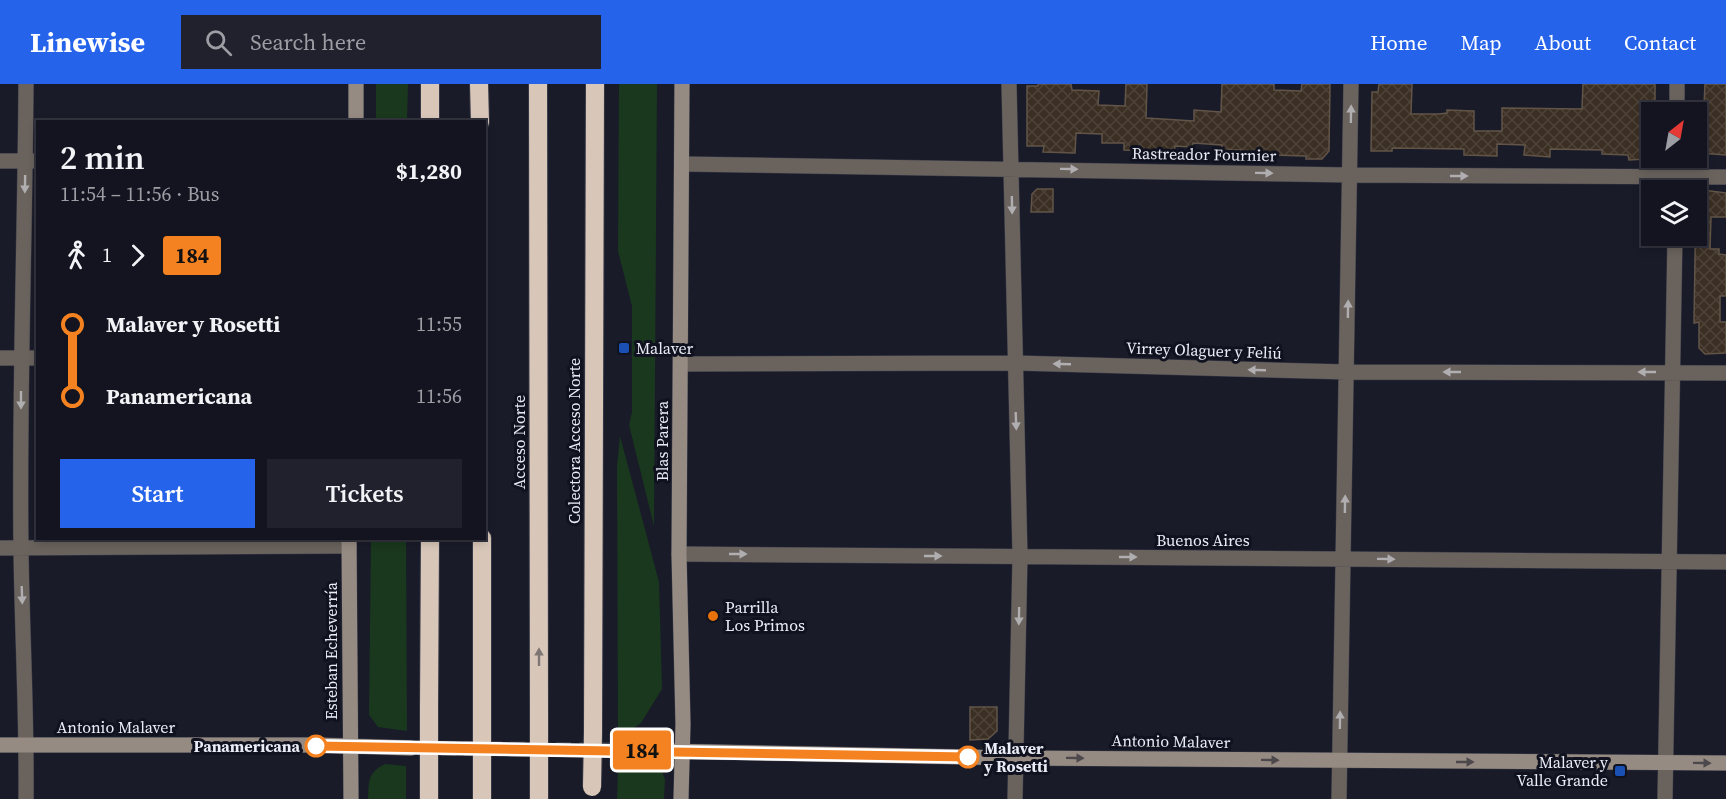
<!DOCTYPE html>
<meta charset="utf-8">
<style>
body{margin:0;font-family:"Source Serif 4",serif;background:#20212c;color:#f1f3f6;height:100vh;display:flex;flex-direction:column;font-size:22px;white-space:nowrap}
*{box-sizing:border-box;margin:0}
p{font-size:20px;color:#9d9ea4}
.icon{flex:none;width:33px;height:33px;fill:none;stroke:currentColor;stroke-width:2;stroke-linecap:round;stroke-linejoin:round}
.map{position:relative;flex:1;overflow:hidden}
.panel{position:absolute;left:36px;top:36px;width:450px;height:420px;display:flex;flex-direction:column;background:#13141f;border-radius:0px;box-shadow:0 3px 9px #0003,0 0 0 2px #32333d}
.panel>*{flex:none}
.badge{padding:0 12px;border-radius:4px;font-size:21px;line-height:39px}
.needle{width:39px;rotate:31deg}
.controls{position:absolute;left:1641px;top:18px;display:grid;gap:12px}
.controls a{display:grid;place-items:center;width:66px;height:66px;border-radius:0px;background:#13141f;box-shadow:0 3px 9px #0003,0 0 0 2px #32333d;font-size:30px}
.map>.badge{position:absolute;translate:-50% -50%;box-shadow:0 0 0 3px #fff}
.legs{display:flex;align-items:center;gap:9px;height:66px;padding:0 24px;font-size:20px}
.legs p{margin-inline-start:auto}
.overview{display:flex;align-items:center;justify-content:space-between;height:102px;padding:0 24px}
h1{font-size:33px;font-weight:600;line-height:45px}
.button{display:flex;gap:12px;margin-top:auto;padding:12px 24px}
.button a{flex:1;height:69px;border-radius:0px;background:#2563eb;color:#fff;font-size:24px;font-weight:600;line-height:69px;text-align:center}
.button a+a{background:#20212c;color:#f1f3f6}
ul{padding:0 24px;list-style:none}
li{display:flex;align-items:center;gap:21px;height:72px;font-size:22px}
li i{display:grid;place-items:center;width:9px;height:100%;margin:0 8px;background:currentColor}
li i::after{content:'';width:15px;height:15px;margin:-8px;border:4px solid;border-radius:50%;background:#13141f}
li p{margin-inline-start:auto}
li:first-child i{background:linear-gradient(#0000 50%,currentColor 0)}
li:last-child i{background:linear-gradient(currentColor 50%,#0000 0)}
header{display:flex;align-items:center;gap:36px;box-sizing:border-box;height:84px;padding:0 30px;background:#2563eb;color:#fff}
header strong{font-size:28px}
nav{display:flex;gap:33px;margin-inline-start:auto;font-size:21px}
.search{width:420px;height:54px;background:#20212c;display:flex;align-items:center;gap:15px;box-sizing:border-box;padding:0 21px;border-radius:0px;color:#9d9ea4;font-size:22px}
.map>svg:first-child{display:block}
</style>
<header>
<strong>Linewise</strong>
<div class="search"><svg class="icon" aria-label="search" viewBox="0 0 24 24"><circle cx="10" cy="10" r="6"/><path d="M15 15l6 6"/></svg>Search here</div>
<nav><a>Home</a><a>Map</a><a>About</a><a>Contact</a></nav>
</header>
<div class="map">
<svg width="1726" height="715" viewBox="0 0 1726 715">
<defs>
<pattern id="building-cross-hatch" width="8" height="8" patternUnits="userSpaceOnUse" patternTransform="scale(1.5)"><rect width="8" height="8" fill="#3b2f23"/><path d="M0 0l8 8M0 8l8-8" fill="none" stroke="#4e4339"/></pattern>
</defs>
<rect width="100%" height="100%" fill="#191b29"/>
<!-- green -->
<path fill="#19381d" d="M376,0H408L407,37H376Z
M619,0H657L654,442L629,341L632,328V222L618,167Z
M620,352L659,498L662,605L641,639L631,646H618L617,383Z
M371,455H406L407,647L378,643L369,631Z
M385,680L406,682V715H368C369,697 367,689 385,680Z
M643,681H652L661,685L665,695L664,715H617L618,683Z"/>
<!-- building -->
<path fill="url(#building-cross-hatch)" stroke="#625548" stroke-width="1.5" d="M1038,0H1071L1072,6L1099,7L1098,21L1125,22L1126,0H1147L1146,34L1194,37V26L1221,28L1222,0H1274V6L1301,7L1302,0H1330L1329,67L1322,75H1306V72L1272,71V68L1221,65L1222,61L1193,59L1192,63L1175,62L1174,68L1124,66V59H1102V50L1076,49L1075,69L1043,68L1044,62H1027V2H1038Z
M1379,0H1412L1411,30H1439L1447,29V26L1474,27V47H1502V24L1582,25L1583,0H1655V28H1652V70L1647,75L1629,76L1628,71L1602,70V66L1550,65V73L1524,71L1525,61L1497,60V72L1464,71V65L1392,64V67H1371L1372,8H1378Z
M1705,0H1726V71L1700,69L1696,65L1697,42H1703Z
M1037,105H1053V128H1031L1032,110Z
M1703,106L1726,109V133H1711L1710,165H1719V170L1726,171V212H1720V238H1726V269L1705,270L1699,264V238L1694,239L1696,111Z
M970,623H997V647L988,655L970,656Z"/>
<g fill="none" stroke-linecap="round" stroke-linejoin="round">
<!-- secondary-tunnel -->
<path stroke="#383a48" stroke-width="15" stroke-dasharray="15 8" stroke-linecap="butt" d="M418,664L616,666"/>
<!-- street casing -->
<g stroke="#363846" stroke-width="16">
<path id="street" d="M1009,0L1020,472L1015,715
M1677,28V0
M0,77H38
M682,80L1349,91L1726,93
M1675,106L1676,74
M0,274H38
M681,280L1014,279L1347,288L1726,289
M0,464L349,462
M679,470L1726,478
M26,715C27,631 22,548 21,465C19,310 25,155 26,0
M1339,715L1351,0
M1665,715L1675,152"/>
</g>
<!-- secondary casing -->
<g stroke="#363846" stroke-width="16">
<path id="secondary" d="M356,38V0
M349,454L351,715
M0,661H316L411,664
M616,666L1016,674L1726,679
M681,715L683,640L679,470L682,0"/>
</g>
<!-- highway casing -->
<g stroke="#363846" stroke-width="20">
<path id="highway" d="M430,0V38
M479,0L480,38
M538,0L539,631
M482,454V629
M429,624L430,454
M593,648L595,0
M539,696V715
M429,715V691
M482,715V694"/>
</g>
<!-- street -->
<use href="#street" stroke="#69625d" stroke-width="15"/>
<!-- secondary -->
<use href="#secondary" stroke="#968b82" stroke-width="15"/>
<!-- highway -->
<use href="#highway" stroke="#d8c7b9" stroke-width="18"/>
<!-- highway-bridge casing -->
<g stroke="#363846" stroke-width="20" stroke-linecap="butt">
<path id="highway-bridge" d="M429,624V691
M539,631V696
M482,694V629
M592,703L593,648"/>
</g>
<!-- highway-bridge -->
<use href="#highway-bridge" stroke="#d8c7b9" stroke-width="18"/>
</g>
<!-- one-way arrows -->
<defs><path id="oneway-solid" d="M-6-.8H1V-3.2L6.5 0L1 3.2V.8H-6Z" transform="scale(1.5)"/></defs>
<g fill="#b0aeb1">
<use href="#oneway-solid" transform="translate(1351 30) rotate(-89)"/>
<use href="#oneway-solid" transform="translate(1069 85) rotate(1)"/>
<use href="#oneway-solid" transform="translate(1264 89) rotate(1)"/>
<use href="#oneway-solid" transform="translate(1459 92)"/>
<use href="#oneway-solid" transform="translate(25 100) rotate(91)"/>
<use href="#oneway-solid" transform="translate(1012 121) rotate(89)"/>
<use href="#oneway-solid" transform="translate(1348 225) rotate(-89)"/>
<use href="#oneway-solid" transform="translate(1062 280) rotate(-178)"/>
<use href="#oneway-solid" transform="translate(1257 286) rotate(-178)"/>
<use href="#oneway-solid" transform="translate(1452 288) rotate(180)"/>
<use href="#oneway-solid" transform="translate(1647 288) rotate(180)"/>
<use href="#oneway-solid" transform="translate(21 316) rotate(90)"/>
<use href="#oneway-solid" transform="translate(1016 337) rotate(88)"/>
<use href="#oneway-solid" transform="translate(1345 420) rotate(-89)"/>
<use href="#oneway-solid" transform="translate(738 470)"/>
<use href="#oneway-solid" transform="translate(933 472)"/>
<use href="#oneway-solid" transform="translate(1128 473)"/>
<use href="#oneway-solid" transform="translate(1386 475) rotate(1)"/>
<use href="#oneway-solid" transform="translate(22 511) rotate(88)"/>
<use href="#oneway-solid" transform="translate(1019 532) rotate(91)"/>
<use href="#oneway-solid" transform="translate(1340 636) rotate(-89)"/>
</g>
<use fill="#7e7674" href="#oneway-solid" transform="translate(539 573) rotate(-90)"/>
<g fill="#4c484c">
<use href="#oneway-solid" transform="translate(1075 674) rotate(1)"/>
<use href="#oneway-solid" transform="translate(1270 676) rotate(1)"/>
<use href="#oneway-solid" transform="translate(1465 678)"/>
<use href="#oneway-solid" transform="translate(1702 679) rotate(1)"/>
</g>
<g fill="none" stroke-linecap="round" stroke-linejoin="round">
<!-- line-1 casing -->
<g stroke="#fff" stroke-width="14">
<path id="line-1" d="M316,662L968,673"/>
</g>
<!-- line-1 -->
<use href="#line-1" stroke="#f58220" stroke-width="9"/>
</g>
<!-- markers -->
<g fill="#1a4fb4" stroke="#10121f" stroke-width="2">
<rect x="618" y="258" width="12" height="12" rx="3"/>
<rect x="1614" y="681" width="12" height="12" rx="3"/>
</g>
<circle fill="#e8710a" stroke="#10121f" stroke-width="2" cx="713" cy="532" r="6"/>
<g fill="#fff" stroke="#f58220" stroke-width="3">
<circle cx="316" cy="662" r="10"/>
<circle cx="968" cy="673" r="10"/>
</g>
<g text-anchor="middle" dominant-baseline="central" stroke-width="6" stroke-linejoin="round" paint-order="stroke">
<!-- street labels -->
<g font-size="16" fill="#eaecf6" stroke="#10121f">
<text transform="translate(1204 70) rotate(1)">Rastreador Fournier</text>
<text transform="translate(1204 266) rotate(2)">Virrey Olaguer y Feliú</text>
<text transform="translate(574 357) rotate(-90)">Colectora Acceso Norte</text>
<text transform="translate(662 357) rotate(-90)">Blas Parera</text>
<text transform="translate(519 358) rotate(-90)">Acceso Norte</text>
<text x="1203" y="456">Buenos Aires</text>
<text transform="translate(331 567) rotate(-90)">Esteban Echeverría</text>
<text x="116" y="643">Antonio Malaver</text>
<text transform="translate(1171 657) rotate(1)">Antonio Malaver</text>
</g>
<!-- poi labels -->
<g font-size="16" fill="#eaecf6" stroke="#10121f" text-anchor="start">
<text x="636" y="264">Malaver</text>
<text x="725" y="523">Parrilla<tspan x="725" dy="18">Los Primos</tspan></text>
<text x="1608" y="678" text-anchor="end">Malaver y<tspan x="1608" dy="18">Valle Grande</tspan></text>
</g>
<!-- stop labels -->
<g font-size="16" font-weight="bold" fill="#eaecf6" stroke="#10121f" text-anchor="end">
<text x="300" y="662">Panamericana</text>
<text x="984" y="664" text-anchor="start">Malaver<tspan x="984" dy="18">y Rosetti</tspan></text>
</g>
</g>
</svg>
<div class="controls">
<a><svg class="needle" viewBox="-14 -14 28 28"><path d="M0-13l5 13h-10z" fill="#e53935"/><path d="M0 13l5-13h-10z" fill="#9d9ea4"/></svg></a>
<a><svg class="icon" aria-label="layers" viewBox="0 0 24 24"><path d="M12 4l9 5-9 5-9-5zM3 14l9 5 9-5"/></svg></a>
</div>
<b class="badge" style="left:642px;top:666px;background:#f58220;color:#111">184</b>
<section class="panel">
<div class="overview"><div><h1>2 min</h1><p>11:54 – 11:56 · Bus</p></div><b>$1,280</b></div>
<div class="legs"><svg class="icon" aria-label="walk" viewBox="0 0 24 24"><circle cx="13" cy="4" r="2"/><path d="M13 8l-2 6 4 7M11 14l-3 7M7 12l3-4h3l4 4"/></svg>1<svg class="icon" aria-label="forward" viewBox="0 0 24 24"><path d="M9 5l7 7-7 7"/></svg><b class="badge" style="background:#f58220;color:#111">184</b></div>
<ul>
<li><i style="color:#f58220"></i><b>Malaver y Rosetti</b><p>11:55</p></li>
<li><i style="color:#f58220"></i><b>Panamericana</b><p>11:56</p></li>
</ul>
<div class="button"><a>Start</a><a>Tickets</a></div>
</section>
</div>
